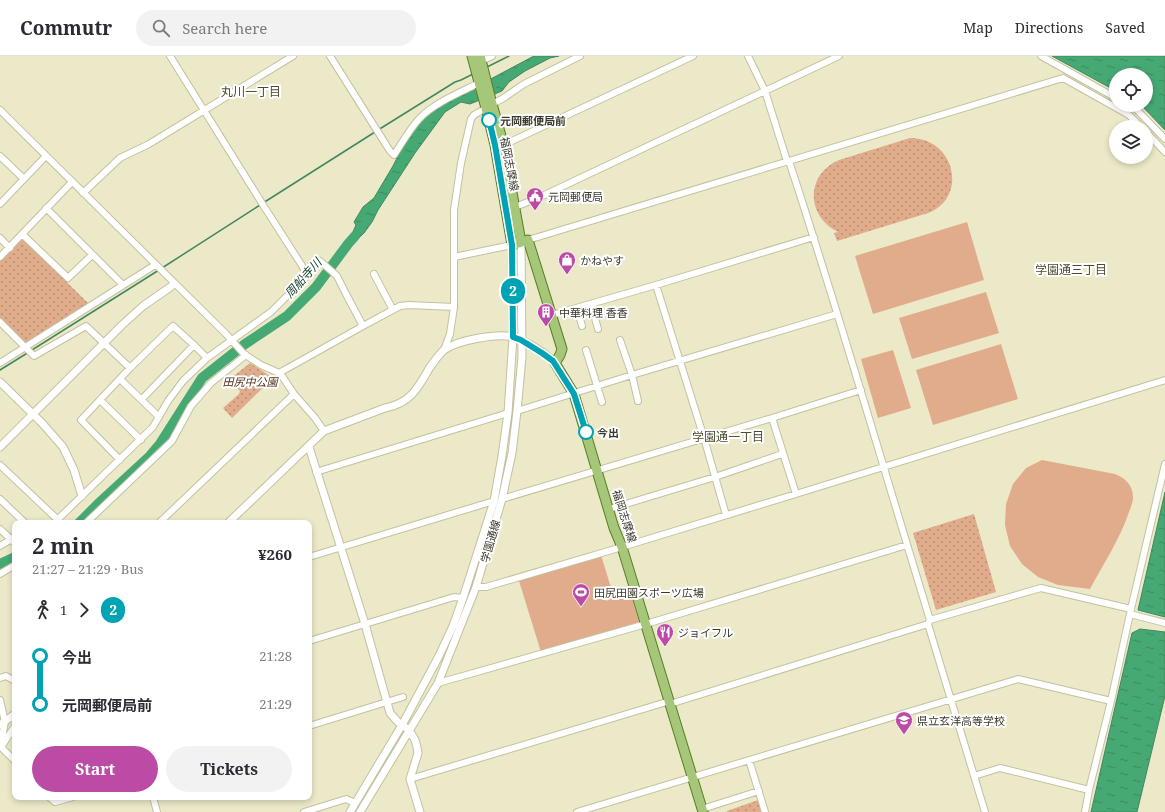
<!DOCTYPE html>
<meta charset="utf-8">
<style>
body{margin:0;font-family:"Noto Serif","Noto Sans JP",serif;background:#f2f2f3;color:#2b2b33;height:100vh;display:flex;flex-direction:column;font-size:15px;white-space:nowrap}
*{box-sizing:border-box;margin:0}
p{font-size:13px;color:#7c7c81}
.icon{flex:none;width:22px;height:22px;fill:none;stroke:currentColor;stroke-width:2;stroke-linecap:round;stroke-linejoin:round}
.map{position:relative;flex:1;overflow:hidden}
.drawer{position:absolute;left:12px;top:464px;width:300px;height:280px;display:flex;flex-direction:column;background:#fff;border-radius:8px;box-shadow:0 2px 6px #0003}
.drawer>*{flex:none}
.badge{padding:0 8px;border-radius:13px;font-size:14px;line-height:26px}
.buttons{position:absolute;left:1109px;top:12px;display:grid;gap:8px}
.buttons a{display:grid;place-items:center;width:44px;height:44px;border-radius:50%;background:#fff;box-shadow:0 2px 6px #0003;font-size:20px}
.map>.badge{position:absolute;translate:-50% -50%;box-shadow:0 0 0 2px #fff}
.legs{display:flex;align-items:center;gap:6px;height:44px;padding:0 20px;font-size:13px}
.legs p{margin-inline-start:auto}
.overview{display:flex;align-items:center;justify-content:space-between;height:68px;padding:0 20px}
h1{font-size:22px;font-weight:700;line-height:30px}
.primary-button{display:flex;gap:8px;margin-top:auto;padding:8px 20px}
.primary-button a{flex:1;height:46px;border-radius:24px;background:#bc4ba6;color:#fff;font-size:16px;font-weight:700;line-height:46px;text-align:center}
.primary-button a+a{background:#f2f2f3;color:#2b2b33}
ul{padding:0 20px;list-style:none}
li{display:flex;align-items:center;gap:14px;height:48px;font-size:15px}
li i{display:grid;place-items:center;width:6px;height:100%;margin:0 5px;background:currentColor}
li i::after{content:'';width:10px;height:10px;margin:-5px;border:3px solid;border-radius:50%;background:#fff}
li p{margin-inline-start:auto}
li:first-child i{background:linear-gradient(#0000 50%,currentColor 0)}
li:last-child i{background:linear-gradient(currentColor 50%,#0000 0)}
header{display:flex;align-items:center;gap:24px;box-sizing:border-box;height:56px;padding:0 20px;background:#fff;border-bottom:1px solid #e1e1e2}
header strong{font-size:19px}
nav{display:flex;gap:22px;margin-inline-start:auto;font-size:14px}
.search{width:280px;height:36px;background:#f2f2f3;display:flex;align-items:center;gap:10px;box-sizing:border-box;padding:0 14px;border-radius:22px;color:#7c7c81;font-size:15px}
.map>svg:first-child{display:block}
</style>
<header>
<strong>Commutr</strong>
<div class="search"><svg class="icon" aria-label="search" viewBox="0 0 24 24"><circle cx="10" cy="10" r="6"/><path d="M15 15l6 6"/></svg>Search here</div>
<nav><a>Map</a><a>Directions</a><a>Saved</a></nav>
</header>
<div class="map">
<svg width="1165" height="756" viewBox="0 0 1165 756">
<defs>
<pattern id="grass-dots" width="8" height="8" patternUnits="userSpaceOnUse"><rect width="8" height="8" fill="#e0ac8b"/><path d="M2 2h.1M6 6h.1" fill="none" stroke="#b78d72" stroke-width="1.8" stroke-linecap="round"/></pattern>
<pattern id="water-ripples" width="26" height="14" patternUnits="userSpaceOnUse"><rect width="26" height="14" fill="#46a974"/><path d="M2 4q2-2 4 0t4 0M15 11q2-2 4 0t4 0" fill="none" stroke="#3b8b5f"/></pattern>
</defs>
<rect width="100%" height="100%" fill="#ebe9c7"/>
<!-- grass -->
<path fill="url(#grass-dots)" d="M910,82C956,82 968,142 928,157L837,185L834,177L838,176C806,160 805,119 839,104Z
M22,182L90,249L26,290L0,263V204Z
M250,307L270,320L271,324L232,362L223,352L239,338L240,335L230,323Z
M974,458L996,536L936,554L913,477Z
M758,744L762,756H727V755Z"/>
<!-- garden -->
<path fill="#e0ac8b" d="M967,166L984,224L873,258L855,200Z
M986,236L999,277L912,303L899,262Z
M1001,288L1018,343L933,369L916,314Z
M893,294L911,352L878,362L861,303Z
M1042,404L1115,418C1125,422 1133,429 1133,441C1133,446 1131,451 1129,456C1120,483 1104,507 1090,533L1058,529L1038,521L1022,508L1010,490L1005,469L1006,448L1013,428L1026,412Z
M601,499L612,535L628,530L639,566L541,596L519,525Z"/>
<!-- water -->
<path fill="url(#water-ripples)" stroke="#42875e" d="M534,0H559L550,2L525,15L509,26L502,35L470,48L461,46L445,56L415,97L378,154L372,166L364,177L350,190L345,188L352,178L356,169L354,166L363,151L374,142L393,110L400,96L410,79L421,64L436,52Z
M1052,0H1165V74L1141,49H1146V19H1116V35Z
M1165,436V561L1138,554Z
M1140,573L1165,576V640L1137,756H1091L1132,577Z"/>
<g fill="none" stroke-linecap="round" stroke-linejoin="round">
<!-- stream -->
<path stroke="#42875e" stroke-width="1.5" d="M487,11L509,0
M378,74L455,26L461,24L473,18
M263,147L375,76
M162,212L260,149
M32,294L159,214
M0,314L29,296"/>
<!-- river -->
<path stroke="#46a974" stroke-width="10" d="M79,467L98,448L149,401L160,388L202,322L245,288L287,260L316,231L348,188L355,180
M0,508L15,501"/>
<!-- minor casing -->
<g stroke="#c3c1a0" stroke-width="8">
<path id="minor" d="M170,0L265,152L308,219
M330,0L390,95L394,99C402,87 409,74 419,63C434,47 459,37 479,27
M748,0L765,35L787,105
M1041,0L1116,42
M481,5L492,0
M492,48L502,43L524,28L580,0
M1129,49L1135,52L1165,83
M0,54L226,278L244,298L261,309L279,317L282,320L294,338L315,362L324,375
M1146,76L1165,96
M500,88L512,85L693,0
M0,100L24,123
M789,105C839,257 883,411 930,564L928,568L985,756
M83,137L120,102L149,88L293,0
M0,148L46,100
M515,151L538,142L839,0
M46,152L123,229
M22,178L68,222L92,199
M0,182L10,192
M528,184L1063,22L1129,59L1141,71
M0,201L72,126
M454,201L512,189
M374,218L393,254
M656,229L704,382L726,459
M591,248L598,273
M577,252L582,270
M552,259L656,229L814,181
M0,266L34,300L86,270L130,312L81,364L120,404
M620,284L632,319L638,345
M444,294L450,278L454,251V154L461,107L471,63L474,59L486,52
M586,294L602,346
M0,307L155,209
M130,312L173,270L194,289L207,302
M279,317L363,270L400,250L409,249L454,251
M120,323L159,361
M142,343L194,289
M100,344L141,384
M517,355L632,319L837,258
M772,362L796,438
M0,409L57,463
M316,416L508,357
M0,443L25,467
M502,443L772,362L861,334
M609,453L715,421L782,398
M54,467L153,371L168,345L183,325L207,302L271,256L308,219L313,212L320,205L337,220L346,238L363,270
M86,467L172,385L191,350L211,327L246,299
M159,467L294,338
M0,473L15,487
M0,490L15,481
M309,501L494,445
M0,518L15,509
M476,531H486L622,491L796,438L1165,324
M1130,558L1165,567
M930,564L1041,532L1131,553
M309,585L454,541L463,542
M0,622L6,620L15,625
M438,627L646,568L907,489
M0,644L5,666L0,691
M670,648L928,568
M15,670L1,691L15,705
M309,670L403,641
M749,704L765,756
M974,720L1000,712L1089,734
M410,723L670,645
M49,741L55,746L73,741
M153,741L157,756
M702,753L759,735
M304,756L346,743L355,747
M577,756L1018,623L1111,645
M1085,756L1089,734L1111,645L1131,553L1165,408"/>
</g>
<!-- tertiary casing -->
<g stroke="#c3c1a0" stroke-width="9">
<path id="tertiary" d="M0,326L42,367L63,391L74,414L82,440
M0,391L122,269L143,250L169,232L174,228
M309,391L365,568L390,657L398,666L409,674L415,684L417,691L418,697L410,723L420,756
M228,467L324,375L385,352C411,347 418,332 430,311C434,306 439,298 444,294C458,284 497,277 514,281C525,284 548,299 555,307
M0,669L15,658
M350,756L402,669L439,600L453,570L463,542L494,445L502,400L508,357L513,281L512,189
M360,756L438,627L476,531L502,443L512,397L517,355L522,301L521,186"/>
</g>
<!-- primary casing -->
<g stroke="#597d26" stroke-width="11">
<path id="primary" d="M472,0L486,52L495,89L512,189L528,184L562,293L560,299L555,307L574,338L614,472L622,491L703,756
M480,0L492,48L503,87L521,186"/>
</g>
<!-- minor -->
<use href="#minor" stroke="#fff" stroke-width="6"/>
<!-- tertiary -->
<use href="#tertiary" stroke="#fff" stroke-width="7"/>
<!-- primary -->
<use href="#primary" stroke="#a6c77a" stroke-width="9"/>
</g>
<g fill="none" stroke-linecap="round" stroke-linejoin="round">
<!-- line-1 casing -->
<g stroke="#fff" stroke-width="9">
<path id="line-1" d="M489,64L495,89L512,189L513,281L521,284L542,297L553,305L574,338L586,376"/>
</g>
<!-- line-1 -->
<use href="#line-1" stroke="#00a3b4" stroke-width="6"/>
</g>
<!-- icons -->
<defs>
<g id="civic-pin" transform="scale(0.9)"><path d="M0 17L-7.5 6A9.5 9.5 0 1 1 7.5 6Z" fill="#bc4ba6" stroke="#fff"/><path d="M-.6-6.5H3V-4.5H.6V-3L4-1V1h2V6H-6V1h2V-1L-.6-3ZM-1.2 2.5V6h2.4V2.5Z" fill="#fff"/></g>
<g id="shop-pin" transform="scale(0.9)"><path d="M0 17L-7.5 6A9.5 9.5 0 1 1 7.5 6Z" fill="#bc4ba6" stroke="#fff"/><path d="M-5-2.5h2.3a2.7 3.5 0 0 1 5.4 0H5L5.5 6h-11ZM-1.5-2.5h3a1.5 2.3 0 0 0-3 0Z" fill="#fff"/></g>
<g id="building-pin" transform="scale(0.9)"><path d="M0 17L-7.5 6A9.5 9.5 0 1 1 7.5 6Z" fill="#bc4ba6" stroke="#fff"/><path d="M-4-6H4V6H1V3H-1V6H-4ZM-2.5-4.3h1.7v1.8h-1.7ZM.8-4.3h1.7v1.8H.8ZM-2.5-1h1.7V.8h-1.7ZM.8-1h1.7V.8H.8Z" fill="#fff"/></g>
<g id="stadium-pin" transform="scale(0.9)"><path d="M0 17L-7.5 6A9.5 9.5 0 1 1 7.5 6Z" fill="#bc4ba6" stroke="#fff"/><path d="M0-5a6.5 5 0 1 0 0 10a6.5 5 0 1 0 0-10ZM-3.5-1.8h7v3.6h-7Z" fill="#fff"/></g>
<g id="restaurant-pin" transform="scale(0.9)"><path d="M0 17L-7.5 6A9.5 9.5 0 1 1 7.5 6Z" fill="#bc4ba6" stroke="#fff"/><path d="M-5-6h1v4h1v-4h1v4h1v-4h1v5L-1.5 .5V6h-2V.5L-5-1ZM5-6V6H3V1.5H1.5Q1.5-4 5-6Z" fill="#fff"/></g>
<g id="school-pin" transform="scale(0.9)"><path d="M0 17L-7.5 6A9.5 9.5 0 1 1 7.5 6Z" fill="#bc4ba6" stroke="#fff"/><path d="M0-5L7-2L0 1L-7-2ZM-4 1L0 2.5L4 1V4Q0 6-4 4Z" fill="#fff"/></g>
</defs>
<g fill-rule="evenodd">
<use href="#civic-pin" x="535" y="140"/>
<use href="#shop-pin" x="567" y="204"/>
<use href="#building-pin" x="546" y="256"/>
<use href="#stadium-pin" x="581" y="536"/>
<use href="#restaurant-pin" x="665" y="576"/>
<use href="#school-pin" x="904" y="664"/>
</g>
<!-- markers -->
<g fill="#fff" stroke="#00a3b4" stroke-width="2">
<circle cx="489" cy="64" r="7"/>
<circle cx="586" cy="376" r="7"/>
</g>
<g text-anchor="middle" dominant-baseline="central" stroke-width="4" stroke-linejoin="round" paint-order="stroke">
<!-- stop labels -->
<g font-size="11" font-weight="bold" fill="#3a392c" stroke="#fff" text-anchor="start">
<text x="500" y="64">元岡郵便局前</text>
<text x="597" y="376">今出</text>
</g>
<!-- street labels -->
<g font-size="11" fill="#3a392c" stroke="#fff">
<text transform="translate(510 108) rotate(79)">福岡志摩線</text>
<text transform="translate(625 460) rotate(72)">福岡志摩線</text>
<text transform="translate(490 485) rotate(-74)">学園通線</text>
</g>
<!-- poi labels -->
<g font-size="11" fill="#3a392c" stroke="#fff" text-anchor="start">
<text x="548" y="140">元岡郵便局</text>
<text x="580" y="204">かねやす</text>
<text x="559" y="256">中華料理 香香</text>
<text x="594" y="536">田尻田園スポーツ広場</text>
<text x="678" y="576">ジョイフル</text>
<text x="917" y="664">県立玄洋高等学校</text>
</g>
<!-- park labels -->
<g font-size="11" font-style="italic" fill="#53311a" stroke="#fff">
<text x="250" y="325">田尻中公園</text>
</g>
<!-- neighbourhood labels -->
<g font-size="12" fill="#4e4c2f" stroke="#fff">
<text x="251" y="35">丸川一丁目</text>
<text x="1071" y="213">学園通三丁目</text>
<text x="728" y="380">学園通一丁目</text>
</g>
<!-- water labels -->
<g font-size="12" font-style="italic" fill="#123c26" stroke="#fff">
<text transform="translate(303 222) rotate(-48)">周船寺川</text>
</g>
</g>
</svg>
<div class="buttons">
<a><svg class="icon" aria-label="locate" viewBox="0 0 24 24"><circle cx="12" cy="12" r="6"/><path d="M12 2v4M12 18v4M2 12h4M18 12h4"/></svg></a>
<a><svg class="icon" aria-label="layers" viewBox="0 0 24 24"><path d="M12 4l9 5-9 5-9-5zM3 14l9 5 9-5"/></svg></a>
</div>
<b class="badge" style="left:513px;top:235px;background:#00a3b4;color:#fff">2</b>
<section class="drawer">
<div class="overview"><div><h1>2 min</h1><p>21:27 – 21:29 · Bus</p></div><b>¥260</b></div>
<div class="legs"><svg class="icon" aria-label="walk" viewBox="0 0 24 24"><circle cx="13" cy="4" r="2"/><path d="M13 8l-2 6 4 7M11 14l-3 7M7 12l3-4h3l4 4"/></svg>1<svg class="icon" aria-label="forward" viewBox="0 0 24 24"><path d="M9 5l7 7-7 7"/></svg><b class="badge" style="background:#00a3b4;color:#fff">2</b></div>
<ul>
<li><i style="color:#00a3b4"></i><b>今出</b><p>21:28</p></li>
<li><i style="color:#00a3b4"></i><b>元岡郵便局前</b><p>21:29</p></li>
</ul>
<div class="primary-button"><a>Start</a><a>Tickets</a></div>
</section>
</div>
